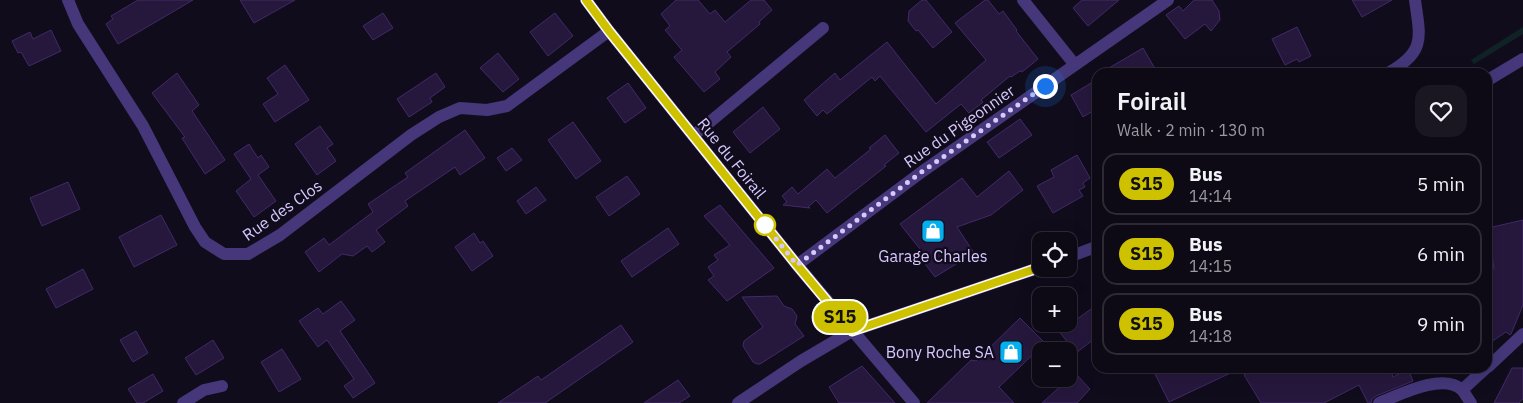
<!DOCTYPE html>
<meta charset="utf-8">
<style>
body{margin:0;font-family:"IBM Plex Sans",sans-serif;background:#1b1722;color:#f1f3f6;height:100vh;display:flex;flex-direction:column;font-size:19px;white-space:nowrap}
*{box-sizing:border-box;margin:0}
p{font-size:16px;color:#9a9aa0}
.icon{flex:none;width:28px;height:28px;fill:none;stroke:currentColor;stroke-width:2;stroke-linecap:round;stroke-linejoin:round}
.map{position:relative;flex:1;overflow:hidden}
.sheet{position:absolute;left:1092px;top:68px;width:400px;height:305px;display:flex;flex-direction:column;background:#0d0915;border-radius:15px;box-shadow:0 5px 20px #0002,0 0 0 1px #2d2a34}
.sheet>*{flex:none}
.badge{padding:0 10px;border-radius:16px;font-size:18px;line-height:32px}
.tools{position:absolute;left:1032px;top:232px;display:grid;gap:10px}
.tools a{display:grid;place-items:center;width:45px;height:45px;border-radius:10px;background:#0d0915;box-shadow:0 5px 20px #0002,0 0 0 1px #2d2a34;font-size:25px}
.you{position:absolute;width:25px;height:25px;margin:-12px;border:4px solid #fff;border-radius:50%;background:#1a73e8;box-shadow:0 0 0 8px #1a73e833}
.map>.badge{position:absolute;translate:-50% -50%;box-shadow:0 0 0 2px #fff}
.round{display:grid;place-items:center;flex:none;width:52px;height:52px;border-radius:15px;background:#1b1722}
.overview{display:flex;align-items:center;justify-content:space-between;height:85px;padding:0 25px}
h1{font-size:24px;font-weight:600;line-height:38px}
ul{padding:0;list-style:none}
li{display:flex;align-items:center;gap:15px;height:62px;margin:0 10px 8px;padding:0 15px;border:2px solid #2d2a34;border-radius:15px}
li div{flex:1}
li b{display:block;font-size:19px}
li em{font-style:normal}
li .badge{min-width:55px;font-weight:700;text-align:center}
.map>svg:first-child{display:block}
</style>
<div class="map">
<svg width="1523" height="403" viewBox="0 0 1523 403">
<rect width="100%" height="100%" fill="#110c1c"/>
<!-- green -->
<path fill="#0f2326" d="M1523,27V34L1474,64L1471,60Z"/>
<!-- building -->
<path fill="#26183d" stroke="#412a68" d="M138,0H193L118,44L106,24L113,19L111,16Z
M240,0H295L254,23Z
M676,0H698L710,14L715,10L725,22L751,0H764L772,10L759,22L760,24L727,52L731,57L715,72L720,79L704,92L674,57L682,50L665,30L670,26L661,14Z
M922,0H926L952,32L933,48L918,30L916,31L908,21L909,11Z
M985,0H988L999,14L1003,11L1017,30L1016,31L1038,59L1022,72L1020,71L1011,77L1010,76L981,100L983,102L969,113L961,104L926,132L880,76L875,81L872,77L827,114L823,110L817,116L804,100L835,73L840,80L887,42L936,104L986,60L955,23Z
M1082,0H1119L1088,26L1073,8Z
M1194,0H1212L1219,11L1220,20L1211,31L1205,24L1185,39L1166,15L1179,6L1183,11Z
M1352,0H1392L1362,17Z
M383,13L393,28L373,40L363,26Z
M555,13L573,36L548,56L530,32Z
M1297,27L1311,56L1299,62L1297,59L1285,65L1272,39Z
M51,30L61,51L29,66L21,52L18,53L12,41L30,32L33,39Z
M1143,48L1157,72H1102Z
M498,53L519,79L503,92L480,68Z
M285,65L309,100L275,122L263,104L278,94L267,78Z
M177,73L199,105L192,111L225,160L205,174L182,138L185,137L152,93Z
M436,73L445,87L430,98L432,102L409,117L397,99Z
M1098,79V108L1083,117L1071,95Z
M628,83L646,108L625,123L607,98Z
M763,107L780,129L750,153L733,132Z
M1020,119L1032,135L999,158L987,142Z
M573,122L601,161L576,179L548,140Z
M320,126L333,144L327,148L336,161L317,175L295,144Z
M465,130L485,158L460,175L455,167L405,201L408,206L376,230L385,242L372,252L367,246L353,256L342,254L319,272L305,252L324,238L329,245L373,212L368,204L408,177L405,173Z
M885,135L899,153L884,165L886,166L827,213L816,200L808,207L810,208L783,205L787,202L782,196L792,187L798,194L827,169L835,178L871,149L869,148Z
M249,144L258,158L261,155L269,167L258,175L276,201L254,217L236,191L251,179L234,154Z
M512,148L522,160L506,171L497,158Z
M1077,155L1090,178L1083,183L1085,187L1079,190L1083,196L1053,213L1037,186L1054,177L1051,170Z
M1009,171L1023,190L991,215L957,227L974,253L935,277L923,261L928,259L900,224L962,178L977,197Z
M627,176L640,194L609,216L596,197Z
M68,182L80,209L42,226L30,198Z
M536,187L546,200L526,214L517,201Z
M720,205L774,268L727,301L708,280L714,276L708,267L718,260L714,255L730,245L704,216Z
M161,215L177,245L134,267L119,237Z
M1523,220V305L1511,334L1510,335L1506,332L1488,344V271L1494,269L1491,245L1488,240V228Z
M668,228L679,244L632,277L621,261Z
M474,233L480,243L483,241L493,256L472,271L455,247Z
M83,269L93,289L56,308L46,289Z
M777,296L784,306L792,309L797,316L795,324L804,336L760,364H757L753,362L743,346L744,341L763,327L742,297Z
M341,301L355,320L340,331L375,383L353,398L344,386L354,379L327,340L318,347L299,321L318,308L323,314Z
M1098,304V336L1076,353L1058,330L1066,324H1069L1071,320L1073,322Z
M1020,318L1045,343L999,387L1014,403H927L971,360L976,361Z
M621,325L633,342L545,403H498L538,376L541,380Z
M136,331L148,353L133,362L120,340Z
M213,340L224,358L196,375L185,358Z
M282,349L301,379L279,392L261,362Z
M862,366L895,403H839L829,387Z
M1152,368H1241L1169,402Z
M1256,368H1390L1393,377L1408,369L1413,381L1376,396L1372,399L1371,403H1368L1359,385L1324,403H1261L1244,375Z
M1512,368H1523V399L1519,403H1494Z
M1075,373L1090,389L1077,403H1042Z
M153,374L163,391L143,403H137L128,389Z
M678,380L690,396L679,403H644Z"/>
<g fill="none" stroke-linecap="round" stroke-linejoin="round">
<!-- minor -->
<path stroke="#45377a" stroke-width="12" d="M68,0L78,24L143,126L195,227L205,242L224,254H248L280,235L411,135L439,117L460,108L487,110L507,106L609,31
M586,0L609,31L797,265L914,403
M1023,0L1075,65
M1390,72C1426,51 1420,37 1415,0
M1488,80L1523,59
M693,136L823,28
M1069,257L1098,246
M797,265L923,171L1168,0
M1488,367L1523,334
M1462,390L1486,368
M183,403L204,390L222,386
M738,403L801,361L852,331L1041,267
M1379,403C1399,395 1443,372 1462,390C1465,393 1468,399 1471,403"/>
</g>
<g fill="none" stroke-linecap="round" stroke-linejoin="round">
<!-- line casing -->
<g stroke="#fff" stroke-width="11">
<path id="line" d="M586,0L609,31L797,265L852,331L1041,267"/>
</g>
<!-- line -->
<use href="#line" stroke="#cec200" stroke-width="8"/>
<!-- walk -->
<path stroke="#d7c8fe" stroke-width="5" stroke-dasharray="0 9" d="M765,225L797,265L923,171L1045,86"/>
</g>
<!-- icons -->
<defs>
<g id="shop-square" transform="scale(1.25)"><rect x="-9" y="-9" width="18" height="18" rx="4" fill="#05afed" stroke="#110c1c"/><path d="M-5-2.5h2.3a2.7 3.5 0 0 1 5.4 0H5L5.5 6h-11ZM-1.5-2.5h3a1.5 2.3 0 0 0-3 0Z" fill="#fff"/></g>
</defs>
<g fill-rule="evenodd">
<use href="#shop-square" x="933" y="231"/>
<use href="#shop-square" x="1011" y="352"/>
</g>
<!-- markers -->
<circle fill="#fff" stroke="#cec200" stroke-width="2.5" cx="765" cy="225" r="10"/>
<g text-anchor="middle" dominant-baseline="central" stroke-width="4.5" stroke-linejoin="round" paint-order="stroke">
<!-- street labels -->
<g font-size="16" fill="#d7c8fe" stroke="#110c1c">
<text transform="translate(959 126) rotate(-35)">Rue du Pigeonnier</text>
<text transform="translate(732 158) rotate(51)">Rue du Foirail</text>
<text transform="translate(282 210) rotate(-35)">Rue des Clos</text>
</g>
<!-- poi labels -->
<g font-size="16" fill="#d7c8fe" stroke="#110c1c">
<text x="933" y="256">Garage Charles</text>
<text x="994" y="352" text-anchor="end">Bony Roche SA</text>
</g>
</g>
</svg>
<div class="tools">
<a><svg class="icon" aria-label="locate" viewBox="0 0 24 24"><circle cx="12" cy="12" r="6"/><path d="M12 2v4M12 18v4M2 12h4M18 12h4"/></svg></a>
<a>+</a>
<a>−</a>
</div>
<div class="you" style="left:1045px;top:86px"></div>
<b class="badge" style="left:840px;top:317px;background:#cec200;color:#111">S15</b>
<section class="sheet">
<div class="overview"><div><h1>Foirail</h1><p>Walk · 2 min · 130 m</p></div><a class="round"><svg class="icon" aria-label="heart" viewBox="0 0 24 24"><path d="M12 20l-8-8c-3-5 5-10 8-4 3-6 11-1 8 4z"/></svg></a></div>
<ul>
<li><span class="badge" style="background:#cec200;color:#111">S15</span><div><b>Bus</b><p>14:14</p></div><em>5 min</em></li>
<li><span class="badge" style="background:#cec200;color:#111">S15</span><div><b>Bus</b><p>14:15</p></div><em>6 min</em></li>
<li><span class="badge" style="background:#cec200;color:#111">S15</span><div><b>Bus</b><p>14:18</p></div><em>9 min</em></li>
</ul>
</section>
</div>
